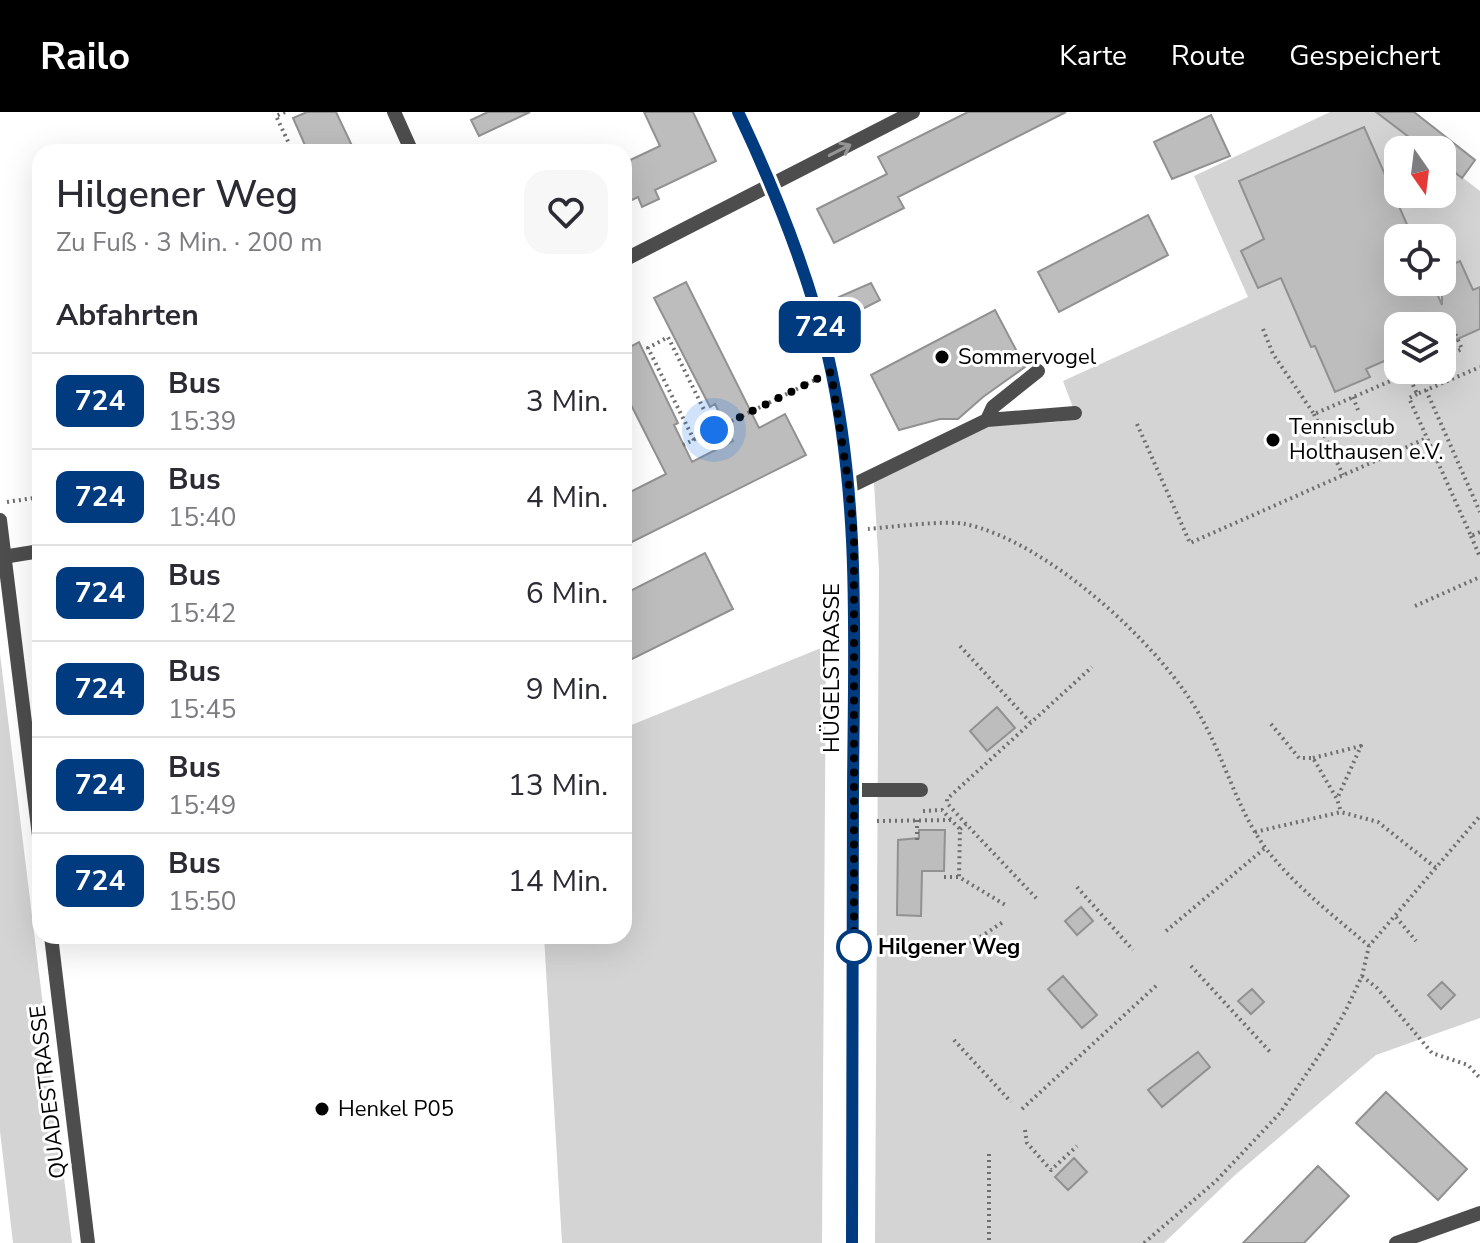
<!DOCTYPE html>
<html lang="de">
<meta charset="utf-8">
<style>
body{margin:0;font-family:"Nunito Sans",sans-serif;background:#f7f7f7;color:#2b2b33;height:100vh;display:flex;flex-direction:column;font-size:30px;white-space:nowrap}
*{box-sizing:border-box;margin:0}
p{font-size:26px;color:#7c7c81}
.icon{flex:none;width:44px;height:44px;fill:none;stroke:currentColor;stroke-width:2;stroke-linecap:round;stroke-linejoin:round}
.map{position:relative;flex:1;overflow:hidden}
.details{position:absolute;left:32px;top:32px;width:600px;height:800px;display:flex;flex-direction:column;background:#fff;border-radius:24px;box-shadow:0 8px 32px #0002}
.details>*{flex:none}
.badge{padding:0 16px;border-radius:12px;font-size:28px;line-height:52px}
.needle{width:52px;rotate:166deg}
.tools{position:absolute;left:1384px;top:24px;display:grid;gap:16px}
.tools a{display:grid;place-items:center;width:72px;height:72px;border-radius:16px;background:#fff;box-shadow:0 8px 32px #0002;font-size:40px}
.you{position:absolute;width:40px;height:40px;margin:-20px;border:6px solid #fff;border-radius:50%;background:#1a73e8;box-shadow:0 0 0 12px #1a73e833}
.map>.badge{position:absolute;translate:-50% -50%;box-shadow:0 0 0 4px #fff}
h2{padding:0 24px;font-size:30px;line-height:72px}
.round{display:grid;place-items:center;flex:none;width:84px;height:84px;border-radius:24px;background:#f7f7f7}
.headline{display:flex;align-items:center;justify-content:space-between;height:136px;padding:0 24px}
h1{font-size:38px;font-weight:600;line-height:60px}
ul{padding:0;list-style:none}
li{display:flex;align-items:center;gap:24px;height:96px;padding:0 24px;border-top:2px solid #e1e1e2}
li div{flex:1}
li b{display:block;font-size:30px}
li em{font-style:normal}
li .badge{min-width:88px;font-weight:700;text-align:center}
header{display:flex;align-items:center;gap:48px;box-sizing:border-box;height:112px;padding:0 40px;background:#000;color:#fff}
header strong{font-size:38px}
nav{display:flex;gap:44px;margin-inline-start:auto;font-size:28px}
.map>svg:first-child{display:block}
</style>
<header>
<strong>Railo</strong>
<nav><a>Karte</a><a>Route</a><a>Gespeichert</a></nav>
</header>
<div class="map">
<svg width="1480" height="1131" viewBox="0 0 1480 1131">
<rect width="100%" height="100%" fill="#fff"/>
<!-- green -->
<path fill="#d4d4d4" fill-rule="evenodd" d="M1330,0H1376L1426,38H1398V82H1442V50L1480,79V906L1376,943L1234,1064L1164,1131H875L879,459L874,370L993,313L1058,310L1075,301L1063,269L1248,185L1194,64ZM1398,126H1442V170H1398ZM1398,214H1442V258H1398Z
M826,534L822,1131H562L544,824H624V616Z
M0,542L72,1131H13L0,1019Z"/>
<!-- building -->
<path fill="#bdbdbd" stroke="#919191" stroke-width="2" d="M307,0H336L355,40H308L293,6Z
M488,0H530L479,24L471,8Z
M644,0H693L716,49L655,78L659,87L642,95L638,85L624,92V51L660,34Z
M968,0H1066L898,85L904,96L834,131L817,97L887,62L878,45Z
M1376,0H1414L1475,48L1462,66L1442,50V38H1426Z
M1211,3L1230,44L1172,67L1154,30Z
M1364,15L1413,126H1398V170H1432L1442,193V157L1460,149L1473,178L1480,175V217L1442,234V214H1398V243L1366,257L1370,265L1335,280L1315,234L1311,235L1281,166L1258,176L1241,139L1264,127L1239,69Z
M1148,103L1168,143L1059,200L1038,160Z
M686,170L759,316L785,302L806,343L624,434V383L666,362L624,279V238L639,230L678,311L674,313L692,350L733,329L715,292L710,295L654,186Z
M871,171L880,188L849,204L839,185Z
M995,198L1025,255L983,285L958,307H940L899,318L871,263Z
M705,441L733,497L624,551V482Z
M997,595L1015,616L987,639L970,619Z
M919,718H945L944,759H922L921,804L897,803L898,728L919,726Z
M1081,795L1093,809L1077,823L1065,809Z
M1063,864L1097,903L1082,916L1048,877Z
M1442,870L1455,883L1441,897L1428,883Z
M1252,877L1264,890L1251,902L1238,889Z
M1198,940L1210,955L1162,995L1148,978Z
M1386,980L1467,1057L1438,1088L1356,1011Z
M1074,1046L1087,1060L1068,1078L1055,1065Z
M1318,1054L1349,1084L1304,1131H1243Z"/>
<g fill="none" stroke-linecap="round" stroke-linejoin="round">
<!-- path -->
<path stroke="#6f6f6f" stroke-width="4" stroke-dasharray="2 4" stroke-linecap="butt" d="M285,0L276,4L293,40
M1263,217L1273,242L1314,302L1416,258
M1442,246L1462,237L1454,219
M1408,262L1417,282L1480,255
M1426,278L1480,400
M1417,282L1409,286L1471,424L1480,420
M1353,285L1358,298
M1314,302L1343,363
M1137,312L1190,431L1427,326
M694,328L648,236L668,225L714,318
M683,333L815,268
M7,390L40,385
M868,417C891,415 944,408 965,412C1047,429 1164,535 1203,609C1225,649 1237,696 1264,734C1293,773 1333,803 1369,834
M1471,424L1480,445
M1415,494L1480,465
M960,534L1030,610
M1271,612L1299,646H1313L1337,687L1341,700
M1313,646L1361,634L1337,687
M923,699L942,698L951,708
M877,709L951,708L960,717L959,765L1007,794
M966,712L947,691V687L1092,555
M960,717L966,712L1037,787
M1255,720L1341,700L1378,710L1436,756
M917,728V708
M944,765H959
M1077,775L1133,838
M1396,805L1416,829
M1166,819L1265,736
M943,841H956L1003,810
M1191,854L1272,942
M1362,864L1377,876L1432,941L1468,953L1480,966
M954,928L1011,990
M1022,997L1157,873
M1025,1018L1027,1031L1051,1058L1077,1034
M989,1042V1131
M1144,1131L1216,1069L1280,1001L1326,933L1346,898L1362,864L1369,834L1480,704"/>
<!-- minor -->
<path stroke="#4d4d4d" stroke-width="14" d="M394,0L412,40
M738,0C775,78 808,160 828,244C861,387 854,532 853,677C853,829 853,980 852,1131
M624,148L913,0
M987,308L993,295L1038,259
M849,375L987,308L1075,301
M0,408L40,732
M3,445L40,439
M853,678H921
M51,824L88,1131
M1396,1131L1480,1101"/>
</g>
<!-- one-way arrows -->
<defs><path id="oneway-shaft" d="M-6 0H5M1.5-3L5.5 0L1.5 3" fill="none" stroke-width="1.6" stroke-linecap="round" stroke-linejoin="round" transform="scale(2)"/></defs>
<use stroke="#949494" href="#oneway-shaft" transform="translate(840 38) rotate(-27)"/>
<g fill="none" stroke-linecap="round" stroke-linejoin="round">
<!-- line casing -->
<g stroke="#fff" stroke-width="18">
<path id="line" d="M738,0C775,78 808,160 828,244C861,387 854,532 853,677C853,829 853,980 852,1131"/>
</g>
<!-- line -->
<use href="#line" stroke="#003b80" stroke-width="12"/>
<!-- walk -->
<path stroke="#000" stroke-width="8" stroke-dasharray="0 14.4" d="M714,318L831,260L849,375L854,425V835"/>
</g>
<!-- markers -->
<g fill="#000" stroke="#fff" stroke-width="3">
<circle cx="942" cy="245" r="8"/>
<circle cx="1273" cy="328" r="8"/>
<circle cx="322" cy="997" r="8"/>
</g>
<circle fill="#fff" stroke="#003b80" stroke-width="4" cx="854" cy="835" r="16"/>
<g text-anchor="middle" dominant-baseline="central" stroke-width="6" stroke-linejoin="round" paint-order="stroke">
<!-- poi labels -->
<g font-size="22" fill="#000" stroke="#fff" text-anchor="start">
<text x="958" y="245">Sommervogel</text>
<text x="1289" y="315">Tennisclub<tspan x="1289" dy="25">Holthausen e.V.</tspan></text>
<text x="338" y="997">Henkel P05</text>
</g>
<!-- street labels -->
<g font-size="22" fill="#000" stroke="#fff">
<text transform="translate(832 556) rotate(-90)">HÜGELSTRASSE</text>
<text transform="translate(48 980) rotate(-97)">QUADESTRASSE</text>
</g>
<!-- stop labels -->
<g font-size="22" font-weight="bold" fill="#000" stroke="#fff" text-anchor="start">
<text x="878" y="835">Hilgener Weg</text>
</g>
</g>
</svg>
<div class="tools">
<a><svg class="needle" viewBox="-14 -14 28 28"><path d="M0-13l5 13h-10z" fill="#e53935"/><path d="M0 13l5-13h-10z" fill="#7c7c81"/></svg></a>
<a><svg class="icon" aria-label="locate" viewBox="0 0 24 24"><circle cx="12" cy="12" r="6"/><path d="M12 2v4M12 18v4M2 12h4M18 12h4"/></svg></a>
<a><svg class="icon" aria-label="layers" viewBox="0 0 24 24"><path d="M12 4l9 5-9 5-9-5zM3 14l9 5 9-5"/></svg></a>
</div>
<div class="you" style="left:714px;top:318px"></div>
<b class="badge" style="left:820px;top:215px;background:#003b80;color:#fff">724</b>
<section class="details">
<div class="headline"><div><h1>Hilgener Weg</h1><p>Zu Fuß · 3 Min. · 200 m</p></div><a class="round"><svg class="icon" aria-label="heart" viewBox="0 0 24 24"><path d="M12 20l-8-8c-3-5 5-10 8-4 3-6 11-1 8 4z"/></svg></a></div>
<h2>Abfahrten</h2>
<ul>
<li><span class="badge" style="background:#003b80;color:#fff">724</span><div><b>Bus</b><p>15:39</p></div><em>3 Min.</em></li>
<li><span class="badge" style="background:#003b80;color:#fff">724</span><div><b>Bus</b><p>15:40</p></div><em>4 Min.</em></li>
<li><span class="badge" style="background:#003b80;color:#fff">724</span><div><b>Bus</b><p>15:42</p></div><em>6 Min.</em></li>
<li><span class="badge" style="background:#003b80;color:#fff">724</span><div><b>Bus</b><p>15:45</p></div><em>9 Min.</em></li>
<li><span class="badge" style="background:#003b80;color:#fff">724</span><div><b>Bus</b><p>15:49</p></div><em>13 Min.</em></li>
<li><span class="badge" style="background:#003b80;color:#fff">724</span><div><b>Bus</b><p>15:50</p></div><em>14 Min.</em></li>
</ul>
</section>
</div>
